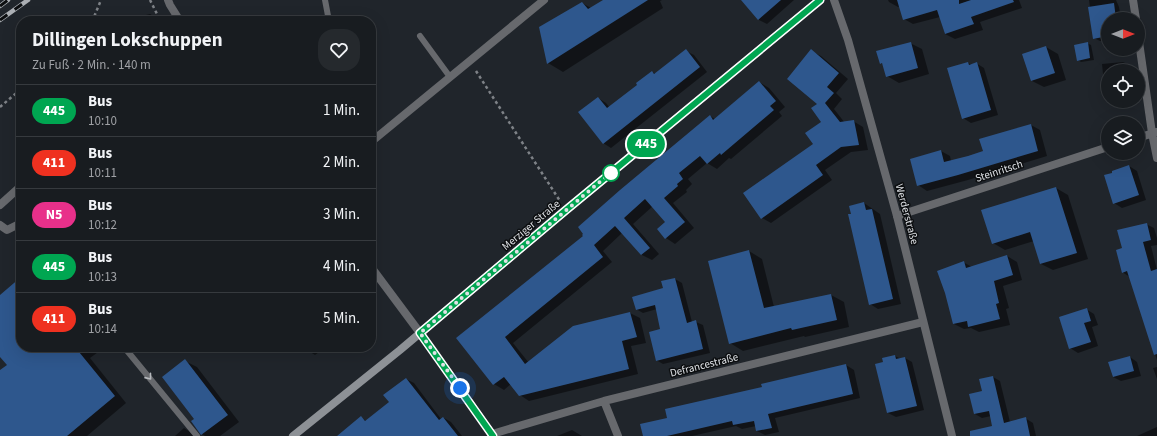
<!DOCTYPE html>
<html lang="de">
<meta charset="utf-8">
<style>
body{margin:0;font-family:"Source Sans 3",sans-serif;background:#25292d;color:#f1f3f6;height:100vh;display:flex;flex-direction:column;font-size:15px;white-space:nowrap}
*{box-sizing:border-box;margin:0}
p{font-size:13px;color:#9fa1a5}
.icon{flex:none;width:22px;height:22px;fill:none;stroke:currentColor;stroke-width:2;stroke-linecap:round;stroke-linejoin:round}
.map{position:relative;flex:1;overflow:hidden}
.drawer{position:absolute;left:16px;top:16px;width:360px;height:336px;display:flex;flex-direction:column;background:#181c20;border-radius:16px;box-shadow:0 4px 16px #0002,0 0 0 1px #363a3e}
.drawer>*{flex:none}
.badge{padding:0 8px;border-radius:13px;font-size:14px;line-height:26px}
.needle{width:26px;rotate:90deg}
.tools{position:absolute;left:1101px;top:12px;display:grid;gap:8px}
.tools a{display:grid;place-items:center;width:44px;height:44px;border-radius:50%;background:#181c20;box-shadow:0 4px 16px #0002,0 0 0 1px #363a3e;font-size:20px}
.you{position:absolute;width:20px;height:20px;margin:-10px;border:3px solid #fff;border-radius:50%;background:#1a73e8;box-shadow:0 0 0 6px #1a73e833}
.map>.badge{position:absolute;translate:-50% -50%;box-shadow:0 0 0 2px #fff}
.round{display:grid;place-items:center;flex:none;width:42px;height:42px;border-radius:16px;background:#25292d}
.overview{display:flex;align-items:center;justify-content:space-between;height:68px;padding:0 16px}
h1{font-size:19px;font-weight:700;line-height:30px}
ul{padding:0;list-style:none}
li{display:flex;align-items:center;gap:12px;height:52px;padding:0 16px;border-top:1px solid #363a3e}
li div{flex:1}
li b{display:block;font-size:15px}
li em{font-style:normal}
li .badge{min-width:44px;font-weight:700;text-align:center}
.map>svg:first-child{display:block}
</style>
<div class="map">
<svg width="1157" height="436" viewBox="0 0 1157 436">
<rect width="100%" height="100%" fill="#20252b"/>
<!-- shadow -->
<path fill="#0007" d="M605,0H662L660,1L663,8L563,72L548,63L540,27L582,3L591,8Z
M742,0H794L767,24L759,20Z
M888,0H1019L1022,8L980,22L983,30L955,39L945,34L940,17L913,24L904,19L900,6L898,7L889,2Z
M1089,0H1116L1119,7L1121,19H1108V40L1100,41L1094,38Z
M150,14L162,21H127L126,20Z
M910,43L922,49L929,74L899,83L887,76L884,65L881,63Z
M1087,43L1091,45L1094,60L1081,62L1078,60Z
M1046,47L1058,54L1066,80L1044,87L1032,81L1023,55Z
M686,51L694,55L707,72L611,148L603,143L598,98L606,103L610,108L639,85L652,72L656,74Z
M811,51L821,56L848,79L836,93L842,99L834,109L845,123L853,121L863,127L868,150L851,152L825,170L832,180L771,223L762,218L814,144L822,122L818,104Z
M1123,62L1131,66L1132,71H1108V96L1105,94L1102,64Z
M968,63L972,65L976,63L984,68L998,115L971,123L963,118Z
M759,82L769,88L785,107L779,112L782,116L731,159L729,158L717,169L707,163L688,179L692,184L686,190L687,192L673,203L694,228L675,244L666,238V222L653,206L633,224L659,254L652,260L642,255L622,233L603,251L612,262L513,343L529,363L630,313L640,318L646,343L631,346L638,374L529,401L520,395L511,384L504,390L494,384L458,339L584,236L710,116L715,119Z
M1031,125L1040,130L1047,156L968,180L927,191L918,185L941,151L950,156L951,161L968,157L984,151Z
M1129,166L1137,171L1146,200L1122,208L1114,203Z
M1056,188L1068,195L1088,259L1053,270L1041,264L1034,241L1005,250L993,243Z
M864,203L880,214L901,304L878,309L870,304L852,214Z
M1146,224L1154,228L1157,238V245L1151,246L1157,270V360L1130,277L1122,272L1123,249Z
M749,251L762,259L774,307L831,295L844,302L849,327L805,337L804,336L743,351L730,343Z
M1007,256L1017,262L1022,280L1003,286L1009,308L1006,309L1010,325L979,332L971,328L964,329L954,324L946,292L963,262L972,267Z
M675,279L682,283L692,322H696L703,325L710,353L663,364L656,360L662,330L657,309L643,313L636,309L664,289Z
M21,282V347H105L90,358L126,403L87,436H0V371L8,365L0,355V296Z
M1086,309L1094,314L1098,325L1092,327L1098,346L1078,353L1070,348Z
M302,347H326L315,355Z
M895,356L901,359L905,358L912,362L924,410L896,417L888,413L883,359Z
M1130,357L1137,362L1141,376L1121,381L1113,377Z
M185,361L197,367L239,422L220,436H205L202,434L192,422L195,419Z
M846,365L854,370L860,398L775,418L779,432L765,435L757,431L756,426L742,429L736,426L692,436H644L668,418L763,387Z
M1157,367V379L1153,368Z
M993,377L1000,381L1010,422L1025,418L1033,423L1036,436H996L991,416L982,418L975,414L983,392Z
M406,379L414,383L441,419L444,418L451,422L462,436H338L361,417L366,421L390,402Z
M1157,427V436H1137Z
M184,428L192,433L195,436H175Z
M572,430L582,436H557Z"/>
<!-- building -->
<path fill="#2e578d" d="M603,0H648L547,64L539,27L582,2L588,9Z
M741,0H781L758,20Z
M897,0H959V4L956,5L971,0H1013L1014,2L971,17L974,24L945,34L937,10L903,20Z
M1114,3L1116,19H1108V36L1093,39L1088,7Z
M911,42L918,68L886,77L882,63L880,64L876,51Z
M1088,42L1090,58L1077,61L1074,45Z
M1046,46L1055,73L1031,81L1022,54Z
M686,49L700,67L603,144L578,112L598,97L607,108L637,85L636,83L652,71L654,74Z
M811,49L839,73L827,87L834,93L825,103L840,122L854,120L859,145L841,147L816,165L823,175L761,219L743,193L813,144L805,133L821,122L811,108L817,104L787,79Z
M968,62L969,65L977,62L991,110L962,119L947,68Z
M759,81L776,101L770,106L774,110L721,155L720,153L707,164L700,156L679,173L683,179L677,184L678,186L664,198L685,222L665,239L657,229L665,222L645,199L624,218L650,248L641,255L615,226L594,245L603,257L505,337L525,364L573,326L630,312L637,337L622,341L629,369L519,396L504,377L493,385L456,338L583,236L582,235L583,234L578,227L620,190L710,115L713,120Z
M1031,124L1038,151L958,175L917,186L910,159L941,150L944,162L968,156L983,151L979,139Z
M1129,165L1139,195L1113,204L1104,175L1112,173V171Z
M1056,187L1077,253L1040,264L1030,232L992,244L981,210Z
M864,202L866,210L872,209L893,299L869,305L848,214H851L849,206Z
M1147,223L1151,240L1143,242L1151,271L1157,269V354L1154,355L1127,271L1122,273L1116,250L1122,248L1117,230Z
M749,250L764,308L831,294L837,320L792,330L791,328L729,344L708,261Z
M1007,255L1013,275L994,281L999,303L996,304L1000,319L968,327L967,321L953,324L945,293L937,271L964,261L966,268Z
M21,277V347H75L115,396L67,436H0V370L7,365L0,357V295Z
M675,278L687,323L696,320L703,349L656,361L649,332L660,329L655,305L636,310L632,297L663,288L661,281Z
M1087,308L1091,321L1084,323L1091,342L1069,349L1059,317Z
M895,355L896,359L905,357L917,406L887,413L875,364L883,362L882,358Z
M1130,356L1134,371L1113,377L1108,362Z
M185,359L228,415L201,435L191,421L194,419L162,377Z
M846,364L853,394L768,414L772,428L756,431L754,421L733,425L732,421L667,436H643L640,424L667,418L665,409L762,387L761,384Z
M993,376L1004,423L1026,417L1030,436H970V431L992,426L989,411L974,414L969,394L982,391L979,379Z
M406,378L439,420L443,417L458,436H337L361,416L365,421L389,402L383,395Z"/>
<g fill="none" stroke-linecap="round" stroke-linejoin="round">
<!-- path -->
<path stroke="#7e8287" stroke-width="2.5" stroke-dasharray="3 3" stroke-linecap="butt" d="M150,0L160,20L162,21
M91,21L94,17L101,0
M476,71L560,201
M0,107L21,89"/>
<!-- service -->
<path stroke="#67696d" stroke-width="6" d="M325,0L329,21
M420,36L450,77
M124,347L197,436"/>
<!-- minor -->
<path stroke="#67696d" stroke-width="8" d="M168,0L170,5L180,21
M1133,0L1136,19
M1138,35L1152,133L1157,158
M1138,138L1156,132
M371,142L544,0
M0,205L21,186
M897,216L1108,147
M0,225L7,230L21,223
M371,267L435,353L493,436
M604,401L618,436
M492,434L604,401L923,322"/>
<!-- tertiary -->
<path stroke="#67696d" stroke-width="8" d="M834,0L848,40L897,216L952,436"/>
<!-- secondary -->
<path stroke="#8d9196" stroke-width="8" d="M293,436L400,350L566,210L820,0"/>
<!-- rail casing -->
<g stroke="#abafb4" stroke-width="4.5">
<path id="rail" d="M0,6L8,0
M0,20L28,0"/>
</g>
<!-- rail -->
<use href="#rail" stroke="#0c0e10" stroke-width="3" stroke-dasharray="9" stroke-linecap="butt"/>
</g>
<!-- one-way arrows -->
<defs><path id="oneway-chevron" d="M-2-3.5L2.5 0L-2 3.5" fill="none" stroke-width="1.6" stroke-linecap="round" stroke-linejoin="round"/></defs>
<use stroke="#b5b8bc" href="#oneway-chevron" transform="translate(149 377) rotate(51)"/>
<g fill="none" stroke-linecap="round" stroke-linejoin="round">
<!-- line casing -->
<g stroke="#fff" stroke-width="9">
<path id="line" d="M493,436L420,333L566,210L820,0"/>
</g>
<!-- line -->
<use href="#line" stroke="#00a651" stroke-width="6"/>
<!-- walk -->
<path stroke="#dfe2e6" stroke-width="4" stroke-dasharray="0 7.2" d="M460,388L420,333L614,170L611,173"/>
</g>
<!-- markers -->
<circle fill="#fff" stroke="#00a651" stroke-width="2" cx="611" cy="173" r="8"/>
<g text-anchor="middle" dominant-baseline="central" stroke-width="3" stroke-linejoin="round" paint-order="stroke">
<!-- street labels -->
<g font-size="11" fill="#dfe2e6" stroke="#0c0e10">
<text transform="translate(999 171) rotate(-18)">Steinritsch</text>
<text transform="translate(907 214) rotate(75)">Werderstraße</text>
<text transform="translate(531 225) rotate(-40)">Merziger Straße</text>
<text transform="translate(704 365) rotate(-14)">Defrancestraße</text>
</g>
</g>
</svg>
<div class="tools">
<a><svg class="needle" viewBox="-14 -14 28 28"><path d="M0-13l5 13h-10z" fill="#e53935"/><path d="M0 13l5-13h-10z" fill="#9fa1a5"/></svg></a>
<a><svg class="icon" aria-label="locate" viewBox="0 0 24 24"><circle cx="12" cy="12" r="6"/><path d="M12 2v4M12 18v4M2 12h4M18 12h4"/></svg></a>
<a><svg class="icon" aria-label="layers" viewBox="0 0 24 24"><path d="M12 4l9 5-9 5-9-5zM3 14l9 5 9-5"/></svg></a>
</div>
<div class="you" style="left:460px;top:388px"></div>
<b class="badge" style="left:646px;top:144px;background:#00a651;color:#fff">445</b>
<section class="drawer">
<div class="overview"><div><h1>Dillingen Lokschuppen</h1><p>Zu Fuß · 2 Min. · 140 m</p></div><a class="round"><svg class="icon" aria-label="heart" viewBox="0 0 24 24"><path d="M12 20l-8-8c-3-5 5-10 8-4 3-6 11-1 8 4z"/></svg></a></div>
<ul>
<li><span class="badge" style="background:#00a651;color:#fff">445</span><div><b>Bus</b><p>10:10</p></div><em>1 Min.</em></li>
<li><span class="badge" style="background:#ef3120;color:#fff">411</span><div><b>Bus</b><p>10:11</p></div><em>2 Min.</em></li>
<li><span class="badge" style="background:#e8308a;color:#fff">N5</span><div><b>Bus</b><p>10:12</p></div><em>3 Min.</em></li>
<li><span class="badge" style="background:#00a651;color:#fff">445</span><div><b>Bus</b><p>10:13</p></div><em>4 Min.</em></li>
<li><span class="badge" style="background:#ef3120;color:#fff">411</span><div><b>Bus</b><p>10:14</p></div><em>5 Min.</em></li>
</ul>
</section>
</div>
